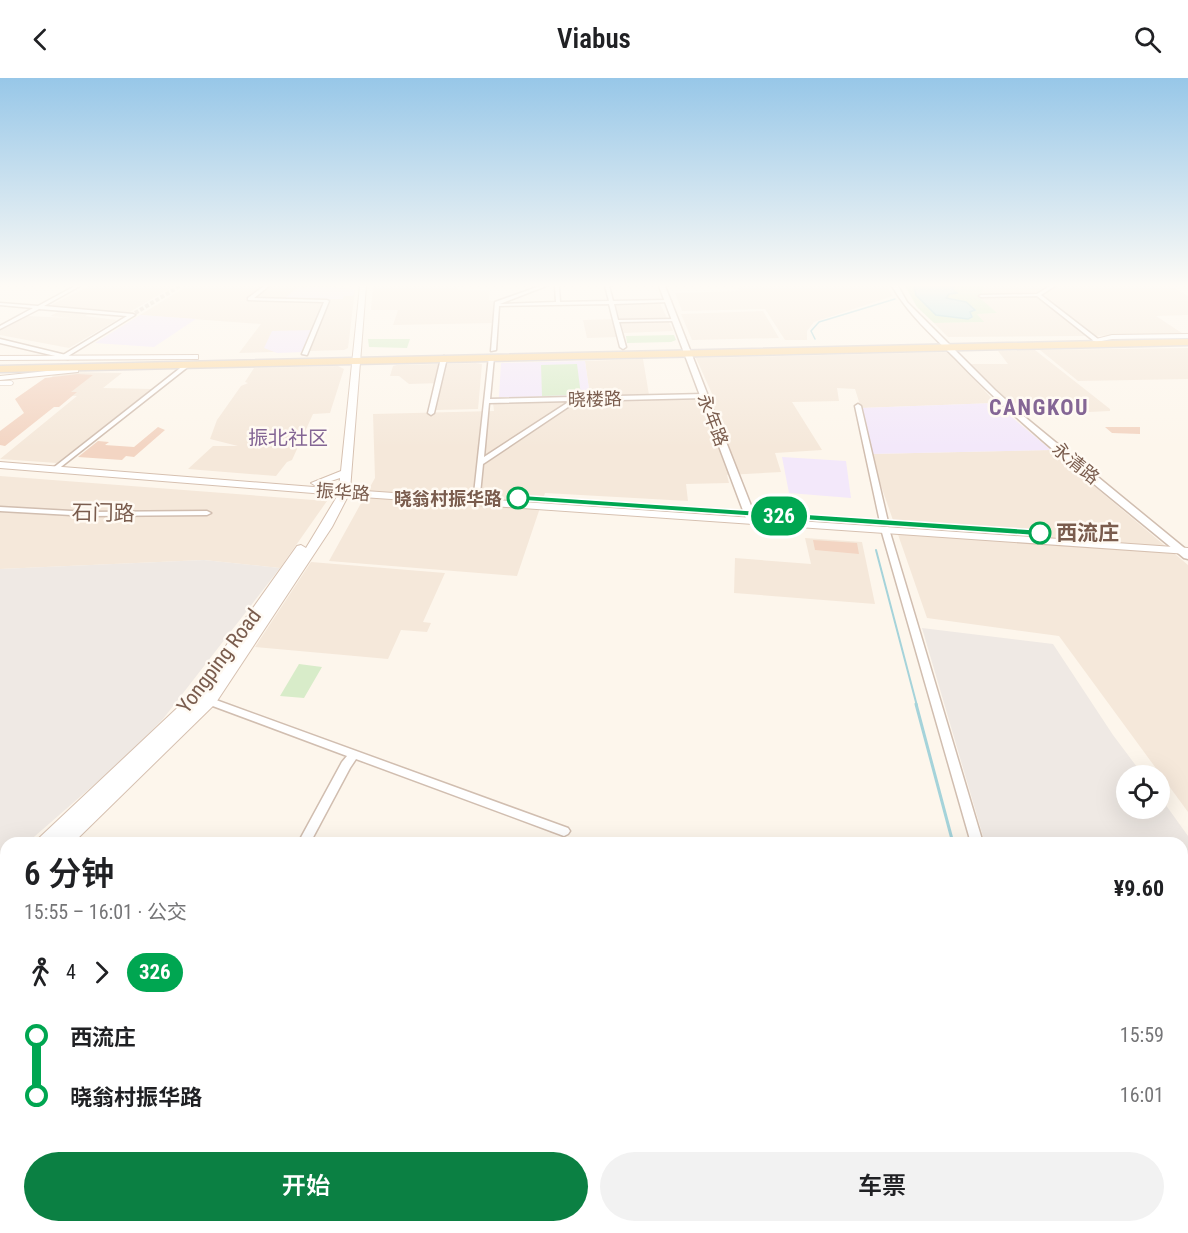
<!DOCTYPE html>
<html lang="zh">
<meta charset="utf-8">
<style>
body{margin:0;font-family:"Roboto Condensed","Noto Sans SC",sans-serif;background:#f2f2f2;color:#202124;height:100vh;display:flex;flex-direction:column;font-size:22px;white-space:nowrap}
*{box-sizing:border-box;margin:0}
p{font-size:20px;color:#757577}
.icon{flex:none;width:33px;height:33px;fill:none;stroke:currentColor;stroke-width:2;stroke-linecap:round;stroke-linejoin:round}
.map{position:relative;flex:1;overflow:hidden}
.details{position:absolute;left:0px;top:759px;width:1188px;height:396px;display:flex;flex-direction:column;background:#fff;border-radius:18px 18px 0 0;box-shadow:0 6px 24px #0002}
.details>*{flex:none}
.badge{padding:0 12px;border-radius:20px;font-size:21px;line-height:39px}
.fabs{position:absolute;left:1116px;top:687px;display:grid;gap:12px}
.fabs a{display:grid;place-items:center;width:54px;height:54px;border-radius:50%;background:#fff;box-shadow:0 6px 24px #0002;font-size:30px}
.map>.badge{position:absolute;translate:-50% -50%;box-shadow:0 0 0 3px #fff}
.legs{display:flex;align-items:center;gap:9px;height:66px;padding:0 24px;font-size:20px}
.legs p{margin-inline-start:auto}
.headline{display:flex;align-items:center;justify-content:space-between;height:102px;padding:0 24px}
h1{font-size:33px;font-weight:600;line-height:45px}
.action{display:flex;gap:12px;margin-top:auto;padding:12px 24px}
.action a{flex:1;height:69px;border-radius:36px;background:#0b8043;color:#fff;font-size:24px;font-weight:600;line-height:69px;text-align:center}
.action a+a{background:#f2f2f2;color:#202124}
ul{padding:0 24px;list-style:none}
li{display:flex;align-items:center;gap:21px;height:60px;font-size:22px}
li i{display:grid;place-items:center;width:9px;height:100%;margin:0 8px;background:currentColor}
li i::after{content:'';width:15px;height:15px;margin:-8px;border:4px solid;border-radius:50%;background:#fff}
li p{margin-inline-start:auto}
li:first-child i{background:linear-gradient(#0000 50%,currentColor 0)}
li:last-child i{background:linear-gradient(currentColor 50%,#0000 0)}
header{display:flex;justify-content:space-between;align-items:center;height:78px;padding:0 24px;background:#fff;font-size:27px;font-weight:600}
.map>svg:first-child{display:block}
</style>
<header><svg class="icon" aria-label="back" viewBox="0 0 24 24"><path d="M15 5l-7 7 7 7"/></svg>Viabus<svg class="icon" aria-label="search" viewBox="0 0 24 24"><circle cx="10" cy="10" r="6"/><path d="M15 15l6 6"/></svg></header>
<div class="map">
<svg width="1188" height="1155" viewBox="0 0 1188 1155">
<rect width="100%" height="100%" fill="#fdf6ec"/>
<!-- residential -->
<path fill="#f5e8da" d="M89,208H174L128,235L49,228Z
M187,208H330L355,212L348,270L344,272L239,275L261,246L140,237Z
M373,208H459L457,211L466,212H490L489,222L496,224L494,245L393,247L398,232H371Z
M737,208H887L893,218L814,244L807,253V262H785L765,231L682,233L675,215L739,213Z
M984,208H1171L1188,218V237L1156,238L1185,257L948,259L934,245L983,244L976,236L996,235L980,220Z
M660,225L673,253L624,255L615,226Z
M60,233L91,235L85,238L117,242L69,270L0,257V252L28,238L71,240L50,238Z
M763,233L779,260L692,262L681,236Z
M615,241L619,259L587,260L583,242Z
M1188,270V301L1078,303L1040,272Z
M1035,272L1110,331V333L1069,335L1054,323L1010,325L970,286H1008L998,273Z
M949,274L996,325L861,330L855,311L837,310L839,323L792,324L822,372L775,375L781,394L727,397L729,405L686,406L688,423L545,415L517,498L329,483L375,400L373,336L494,333L493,325L713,318L696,280Z
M643,281L649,317L590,318L585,283Z
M476,285L482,286L478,331L436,332L441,305L409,306L399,298H390L393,288L397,287Z
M338,288L344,291L330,335L313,336L292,382L287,384L276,398L188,391L213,368H238L210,361L217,342L241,308L248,305L245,304L254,290Z
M58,294L122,295L103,310L152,311L57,385L0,381L77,318L29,316Z
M1051,372L1188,487V734L1059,558L927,540L870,376Z
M0,398L327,423L280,490L204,482L0,491Z
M805,460L862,464L875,526L734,515L735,480L811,486Z
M311,484L445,495L423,544L431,545L427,554L401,552L388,581L255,569Z
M0,850H6V995L0,997Z"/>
<!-- industrial -->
<path fill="#efe9e4" d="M204,482L280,490L163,641L127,678L27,765H6V784L0,789V491Z
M922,550L1053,566L1113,657L1143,697L1126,698V730H1160V719L1188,758V1015L1182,1014V765H985Z"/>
<!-- education -->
<path fill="#f3e8fa" d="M329,209L355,212L353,218H344L343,221L283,222L297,210Z
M140,237L196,241L154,269L95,265Z
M313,252L304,274L277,275L264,270L272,253Z
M585,283L590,318L499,319L501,285Z
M995,325L1051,372L870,376L861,330Z
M782,379L846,383L851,420L789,415Z"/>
<!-- green -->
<path fill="#d8ecc9" d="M905,208H984L980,220L997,235L977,236L984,244L934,245L917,229Z
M674,257L676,262L671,264L627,265L626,258Z
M368,261H410L407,270L369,269Z
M577,286L581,317L542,318L541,287Z
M299,586L322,589L304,620L280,618Z"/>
<!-- water -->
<path fill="#bfe3e8" stroke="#a5d3da" stroke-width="1.5" d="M914,208H953L954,214L958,215L949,216L946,220L966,224L975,232L970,234L972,239L968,241L936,237L916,217Z"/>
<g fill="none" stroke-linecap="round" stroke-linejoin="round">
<!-- stream-far2 -->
<path stroke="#a5d3da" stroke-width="1.5" d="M815,261L811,253L819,244L895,221"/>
<!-- stream-far1 -->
<path stroke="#a5d3da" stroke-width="2" d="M876,472L917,628"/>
<!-- stream -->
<path stroke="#a5d3da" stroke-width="3" d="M916,626L953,765"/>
<!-- river -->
<path fill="#bfe3e8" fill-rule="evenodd" d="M6,1063V1089L0,1091V1065Z
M1182,1111L1188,1112V1138L1182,1137Z"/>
</g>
<!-- building -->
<path fill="#f3d5c3" d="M78,296L93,297L71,314H77L59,329H54L5,368L0,367V353L24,335L15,321L45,300Z
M158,349L165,352L134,379L126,378L122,382L78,379L98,363L109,364L105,367L134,369Z
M1105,349H1140V356L1112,355Z
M813,462L857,465L859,476L815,472Z"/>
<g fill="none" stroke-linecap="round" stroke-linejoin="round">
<!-- pedestrian-tunnel -->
<path stroke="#dcd0c4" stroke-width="4" stroke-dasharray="4 2" stroke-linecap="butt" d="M135,235L180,208"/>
<!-- pedestrian casing -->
<g stroke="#d1beb0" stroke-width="5">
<path id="pedestrian" d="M0,305H11"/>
</g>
<!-- minor casing -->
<g stroke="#d1beb0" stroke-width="3">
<path id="minor" d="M75,208H80L44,228L133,236L135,237L65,280L62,278L63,277L127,238L39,231L0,251V248L33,230L0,227V225L38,228Z
M264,208H269L254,220L327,222L329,223L307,277L302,276L324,224L248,222V220Z
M540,208H546L500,226L556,224L555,208H559L560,224L609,223L605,208H609L613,223L669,222L671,223L669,224L614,226L618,242L675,241L677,242L675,243L619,244L626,269L623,271L620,269L609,226L499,228L496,272L491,273L495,224Z
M1050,208H1055L1041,217L1098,261V263H1094L1037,218L981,219L979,218L981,217L1037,216Z
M444,278L447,280L434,335L431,337L428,335L441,280Z
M489,278L494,279L490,321L704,316L707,318L704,320L577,323L483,386L480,416L477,418L474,416ZM570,323L484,379L489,325Z
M184,287L189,288L57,392H53V390Z
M858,326L861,328L888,444L884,446L880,444L855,328Z
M0,429L89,434L207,433L211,435L207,437L89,438L0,433Z
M882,449H888L889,451L983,765H971L881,451Z
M205,618L568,750L570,753L568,756L564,758L356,681L350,690L310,765H298L342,684L347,678L202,624L200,622L202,620Z
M1182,1021L1188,1022V1036L1182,1035Z"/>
</g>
<!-- tertiary casing -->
<g stroke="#d1beb0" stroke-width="3">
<path id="tertiary" d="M659,208H665L757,443L755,445L752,446L747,443Z
M892,208H898L907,224L995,312L1026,340L1188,473V481L1184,480C1106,415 1025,353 955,280C932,257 908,236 892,208Z
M0,261L70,278L72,279L68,281L0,265Z"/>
</g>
<!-- secondary casing -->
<g stroke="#d6c0b0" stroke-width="2">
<path id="secondary" d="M360,208H366L350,412L1188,470V476L348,418L332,449L215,626L73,765H36L39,760L191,617L297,468L301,467L306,470L338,417L0,390V384L339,411L340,400L316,408L311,405L341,393Z
M1188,256V260L1112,261L1096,264L1092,262L1112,257Z
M198,277V281H195L0,282V278Z
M75,290H78V294L0,302V298Z
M6,793V829L0,831V795Z"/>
</g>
<!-- primary casing -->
<g stroke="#dad1cd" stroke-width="3">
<path id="primary" d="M1188,261V267L0,294V288Z"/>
</g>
<!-- pedestrian -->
<use href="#pedestrian" stroke="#fff" stroke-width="4"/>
<!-- minor -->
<use href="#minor" fill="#fff" fill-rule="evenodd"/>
<!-- tertiary -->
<use href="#tertiary" fill="#fff" fill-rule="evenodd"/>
<!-- secondary -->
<use href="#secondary" fill="#fff" fill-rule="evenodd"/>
<!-- primary -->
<use href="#primary" fill="#fbd9a5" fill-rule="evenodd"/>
</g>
<!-- sky -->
<linearGradient id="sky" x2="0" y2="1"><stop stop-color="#97c7e8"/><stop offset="0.56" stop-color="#fefbf6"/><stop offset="1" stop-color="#fefbf6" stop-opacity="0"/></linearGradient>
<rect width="1188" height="370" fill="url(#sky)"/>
<!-- line-1 -->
<path fill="#00a651" stroke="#fff" stroke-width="1.5" d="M518,417L1040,452L1045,455L1040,458L515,422V418Z"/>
<!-- markers -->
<g fill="#fff" stroke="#00a651" stroke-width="3">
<circle cx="518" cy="420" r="10"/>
<circle cx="1040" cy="455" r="10"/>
</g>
<g text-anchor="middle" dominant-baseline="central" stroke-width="5" stroke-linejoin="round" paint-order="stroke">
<!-- far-street labels -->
<g font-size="18" fill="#7a5c4d" stroke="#fffaf3">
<text transform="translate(595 321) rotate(-1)">晓楼路</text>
<text transform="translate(713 342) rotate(69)">永年路</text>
<text transform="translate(1076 385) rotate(39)">永清路</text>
<text transform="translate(343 414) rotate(4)">振华路</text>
</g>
<!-- far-stop labels -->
<g font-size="18" font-weight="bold" fill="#7a5c4d" stroke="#fffaf3" text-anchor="end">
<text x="502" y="420">晓翁村振华路</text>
</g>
<!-- far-quarter labels -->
<g font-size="20" fill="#846695" stroke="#fffaf3">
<text x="288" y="360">振北社区</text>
</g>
<!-- street labels -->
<g font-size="21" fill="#7a5c4d" stroke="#fffaf3">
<text transform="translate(103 435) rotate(1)">石门路</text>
<text transform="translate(219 583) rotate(-53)">Yongping Road</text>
</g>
<!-- stop labels -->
<g font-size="21" font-weight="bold" fill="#7a5c4d" stroke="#fffaf3" text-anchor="start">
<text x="1056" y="455">西流庄</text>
</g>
<!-- far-district labels -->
<g font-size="22" font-weight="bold" letter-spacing="1.5" fill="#846695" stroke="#fffaf3">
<text x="1039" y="329">CANGKOU</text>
</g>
</g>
</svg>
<div class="fabs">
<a><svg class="icon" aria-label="locate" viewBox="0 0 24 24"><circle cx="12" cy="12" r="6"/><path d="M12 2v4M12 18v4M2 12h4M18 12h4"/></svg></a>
</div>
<b class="badge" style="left:779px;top:438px;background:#00a651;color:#fff">326</b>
<section class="details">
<div class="headline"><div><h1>6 分钟</h1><p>15:55 – 16:01 · 公交</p></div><b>¥9.60</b></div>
<div class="legs"><svg class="icon" aria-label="walk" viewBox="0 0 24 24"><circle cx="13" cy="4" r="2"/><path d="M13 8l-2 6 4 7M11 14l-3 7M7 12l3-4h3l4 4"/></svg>4<svg class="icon" aria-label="forward" viewBox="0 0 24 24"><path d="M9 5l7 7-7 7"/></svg><b class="badge" style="background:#00a651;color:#fff">326</b></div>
<ul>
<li><i style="color:#00a651"></i><b>西流庄</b><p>15:59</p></li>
<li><i style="color:#00a651"></i><b>晓翁村振华路</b><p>16:01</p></li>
</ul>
<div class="action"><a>开始</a><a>车票</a></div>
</section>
</div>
